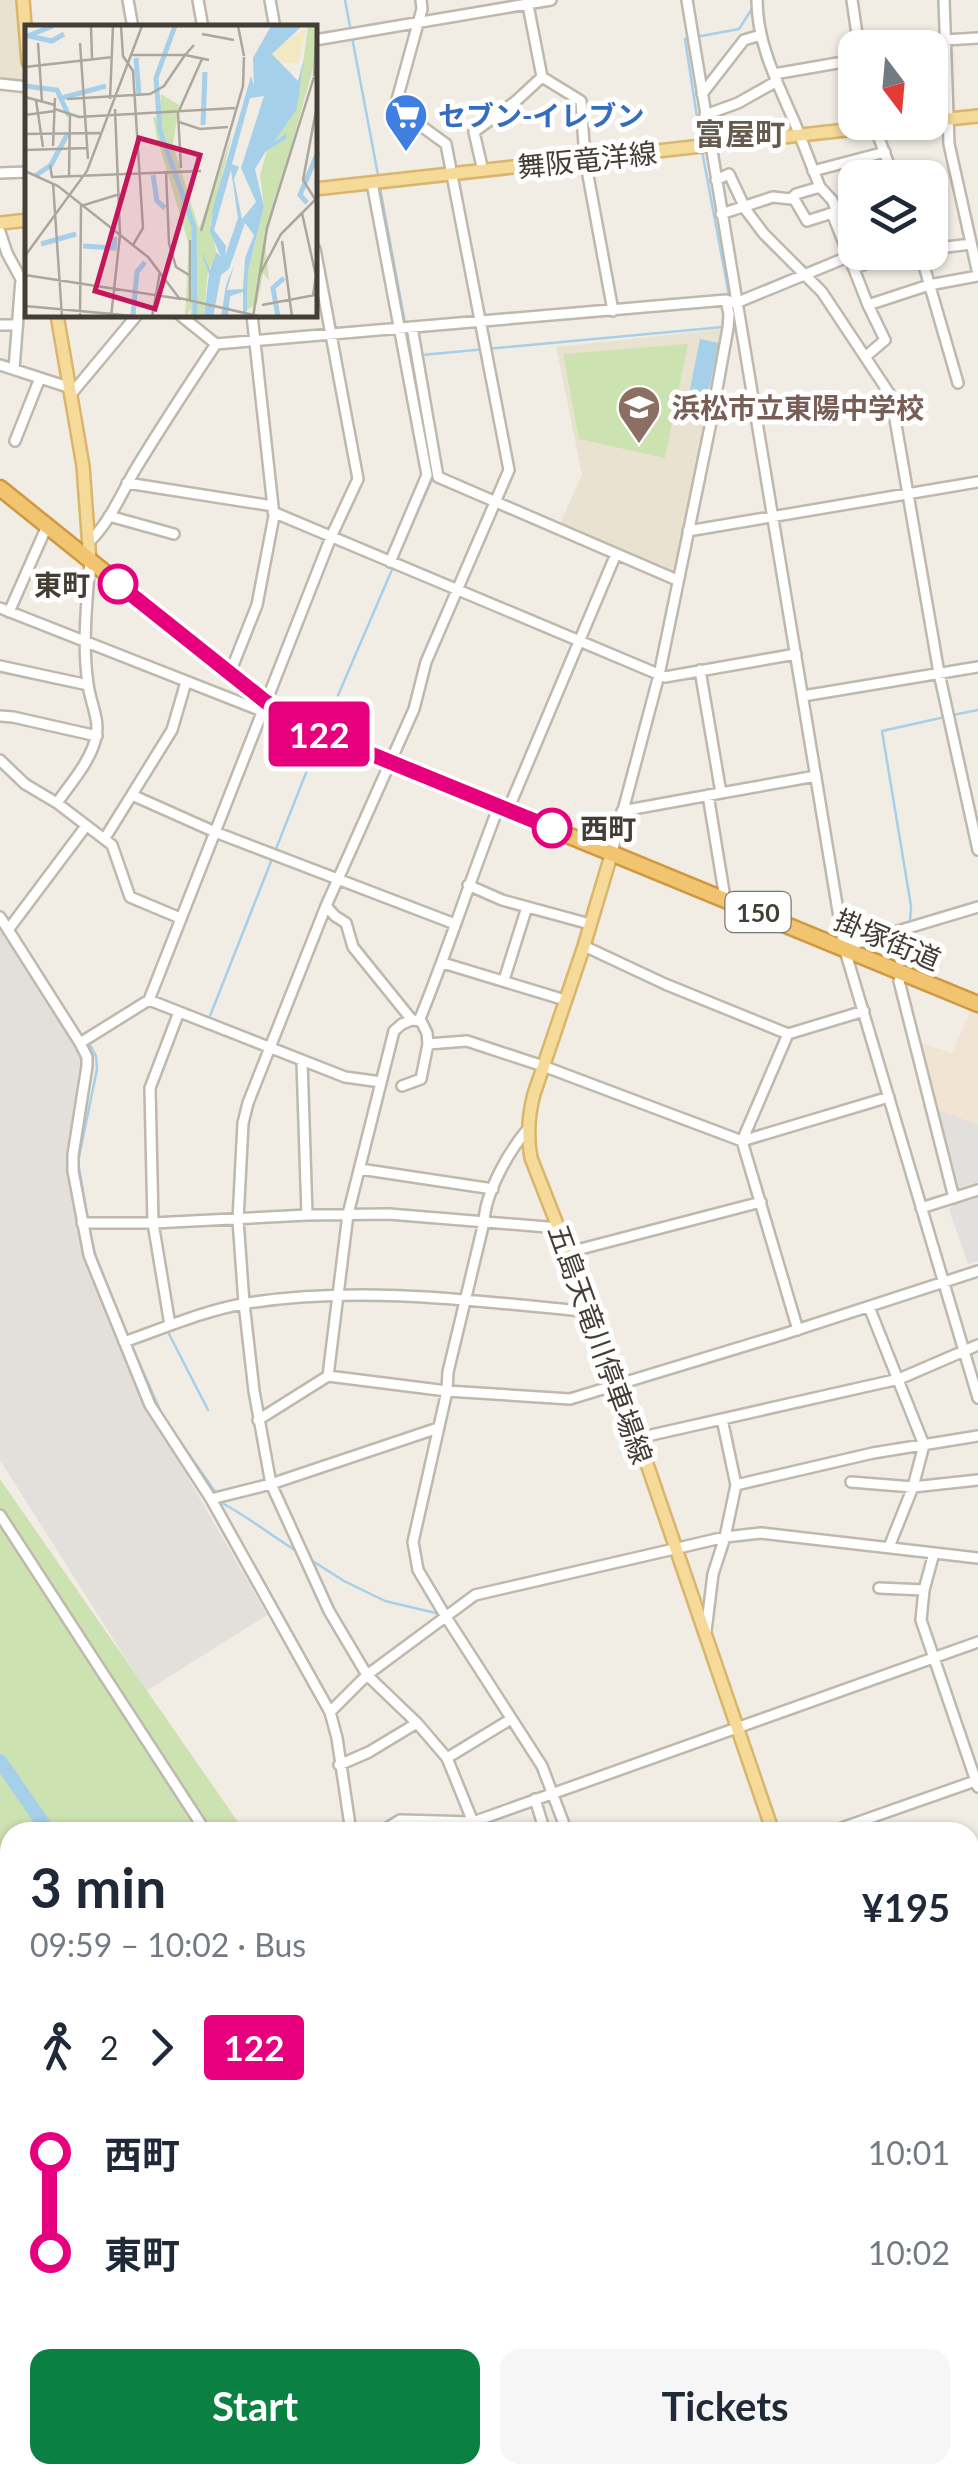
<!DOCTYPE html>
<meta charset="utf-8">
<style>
body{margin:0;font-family:Lato,"Noto Sans JP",sans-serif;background:#f6f6f7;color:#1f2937;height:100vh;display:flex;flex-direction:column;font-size:38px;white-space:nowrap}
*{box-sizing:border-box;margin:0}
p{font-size:32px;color:#747a83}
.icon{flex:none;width:55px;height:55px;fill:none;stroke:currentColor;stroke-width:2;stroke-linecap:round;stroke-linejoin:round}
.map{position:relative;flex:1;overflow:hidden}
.details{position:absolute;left:0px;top:1822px;width:980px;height:662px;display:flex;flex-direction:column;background:#fff;border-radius:30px 30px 0 0;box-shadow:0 2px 8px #0004}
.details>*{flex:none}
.badge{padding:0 20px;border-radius:8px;font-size:35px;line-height:65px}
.needle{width:65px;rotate:164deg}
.fabs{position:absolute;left:838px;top:30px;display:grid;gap:20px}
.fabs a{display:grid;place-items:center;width:110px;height:110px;border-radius:20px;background:#fff;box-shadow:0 2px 8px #0004;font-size:50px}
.map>.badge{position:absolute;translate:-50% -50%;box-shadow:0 0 0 5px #fff}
.legs{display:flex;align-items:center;gap:15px;height:110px;padding:0 30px;font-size:32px}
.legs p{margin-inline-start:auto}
.head{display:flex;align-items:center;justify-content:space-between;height:170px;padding:0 30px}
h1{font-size:55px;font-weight:700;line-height:75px}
.action{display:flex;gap:20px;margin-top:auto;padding:20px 30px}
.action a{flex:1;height:115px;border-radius:20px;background:#0b8043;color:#fff;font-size:40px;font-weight:700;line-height:115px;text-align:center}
.action a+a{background:#f6f6f7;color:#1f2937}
ul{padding:0 30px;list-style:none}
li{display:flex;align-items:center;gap:35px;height:100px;font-size:38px}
li i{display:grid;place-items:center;width:15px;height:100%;margin:0 12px;background:currentColor}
li i::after{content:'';width:25px;height:25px;margin:-12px;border:8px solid;border-radius:50%;background:#fff}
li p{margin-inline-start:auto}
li:first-child i{background:linear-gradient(#0000 50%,currentColor 0)}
li:last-child i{background:linear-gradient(currentColor 50%,#0000 0)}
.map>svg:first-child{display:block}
</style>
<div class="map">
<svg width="978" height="2483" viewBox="0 0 978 2483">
<rect width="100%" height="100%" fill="#f1ede5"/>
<!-- commercial -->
<path fill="#f2e4d2" d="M971,1009L978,1011V1185L958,1192L932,1103L921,1043L952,1053Z"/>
<!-- industrial -->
<path fill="#e3dfda" d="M0,908L86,1057L73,1171L110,1325L145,1407L167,1441L267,1615L146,1691L0,1460Z"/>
<!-- education -->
<path fill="#e9e2d0" d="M0,0H17L23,83L0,80Z
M722,329L709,415L673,574L559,526L582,474L556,347Z"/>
<!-- green -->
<path fill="#cde2b1" d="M688,344L665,458L579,439L563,354Z
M0,1479L245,1832H10V1874L0,1856Z
M387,2475H656L662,2483H392Z"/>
<!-- parking -->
<path fill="#e2e0dd" d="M934,1108L978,1125V1182L959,1188Z
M978,1195V1261L968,1264L949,1210L955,1202Z"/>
<!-- water -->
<path fill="#a6cfe9" d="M700,339L719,343L707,398L689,394Z"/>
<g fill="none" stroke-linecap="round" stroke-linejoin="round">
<!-- stream -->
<path stroke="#a6cfe9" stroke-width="2.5" d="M345,0L378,175
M701,143L685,39L739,29L753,7
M702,151L729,295
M380,188L405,323
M422,355L723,327
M397,558L433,477L406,331
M953,715L978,710
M324,728L394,565
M907,966L911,906L882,731L945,717
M179,1017L204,1027
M208,1021L319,740
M87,1215L78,1162L97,1069L96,1056L89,1043L149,1005
M89,1229L96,1257L128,1336
M168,1332L208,1410
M131,1344L163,1417L216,1493
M222,1503C250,1518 273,1537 300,1553
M311,1560L344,1581L385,1601L440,1614
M549,1796L562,1832
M40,2483L43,2475"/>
<!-- river -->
<path stroke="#a6cfe9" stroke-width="14" d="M0,1761L49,1832
M564,2475L569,2483"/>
<!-- minor casing -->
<g stroke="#bfb8ac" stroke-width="14">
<path id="minor" d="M128,0L133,28
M198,0L203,28
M270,0L275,28
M421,0L422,9L395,107L446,144L509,470L426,662L414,709L326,906L248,1103L243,1123L238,1220L244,1303L254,1391L271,1484L329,1611L367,1675L417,1723L447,1758L473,1822V1832
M527,0L542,77L581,101L585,159L613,311
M687,0L844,947L978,1398
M757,0C757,43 777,82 794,121C803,143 811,165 820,187L832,200L837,211L832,213L868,305L885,340L865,357
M852,0L859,48
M944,0L949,144L978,274
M315,40L551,0
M945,40L978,38
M774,74L855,60
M0,84L28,87
M702,94L744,40L761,35
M705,115L738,103L777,81
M874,125L894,178
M483,171L474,132L516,101L542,77
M813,171L885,152
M0,173L28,172
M716,180L729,174L746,210L764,234L822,292L891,396L939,673L978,850
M372,183L427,475L390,562
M793,197L807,221L832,213
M721,214L773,197L791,199L796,194L820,187
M0,232L7,253L21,279L14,369
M930,249L971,244
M920,252L958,383
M855,268L879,259L911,252
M868,305L929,285L978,276
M180,315L216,344
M0,325H17
M412,327L438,477L677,580
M0,365L71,388
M72,393L137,315
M15,441L40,378
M127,483L273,506
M273,512L665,677L796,654
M109,516L174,534
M688,531L978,482
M89,542C110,522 121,494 135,470C161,427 188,386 216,344L726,300L736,303L850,256
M0,608L262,711
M9,612L47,526
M0,666L88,685
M230,673L257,605L274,516L252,315
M803,696L978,667
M0,716L13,717L97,736
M0,760L25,784L57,803L112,845L130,897L180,918
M721,793L816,776
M132,795L215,832L455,924
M708,795L724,892L722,897
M57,803C70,784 91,761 96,737C100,719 90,702 88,684C82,644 87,601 90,561
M508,810L616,554
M622,811L721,793L700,670
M105,838L172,730L186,682
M612,852L659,675L711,422L728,328L729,314L726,300
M468,885L502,900L590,924
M326,906L335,916L346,923L353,947L412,1020L421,1021L427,1033L428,1044L467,1041L543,1066L742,1141L889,1097
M0,917L80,1043L87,1057V1066L73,1155V1171L89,1255L150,1405L211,1499L330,1712L337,1738L351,1832
M8,930L86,826
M584,946L665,984L788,1034L864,1011
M844,947L978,907
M443,963L565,1000
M903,972L899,981L954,1198
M504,980L527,907
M149,1000L345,1077L381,1082
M419,1021C448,950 471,877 499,806
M788,1034L742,1141L798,1330
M80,1043L149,1000L331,537L358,479L315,249
M302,1061L307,1215
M402,1086L421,1079L428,1044
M527,1130C509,1151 485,1193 484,1222L448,1372L447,1391L413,1542L418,1570L446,1617L542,1766L567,1832
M360,1169L493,1189
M921,1208L978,1190
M82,1223H153L307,1215L389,1214L559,1228
M569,1252L761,1202
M869,1307L924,1445L913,1487L889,1547
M170,1325L153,1223L150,1088L179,1012
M124,1342C164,1328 205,1310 248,1303C361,1285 478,1301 591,1312
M328,1376L348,1214L394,1031L402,1024L412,1020
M258,1420L328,1376L447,1391L570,1399L784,1334L978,1271
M638,1438L899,1379L978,1345
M851,1482L913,1487L978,1480
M736,1485L873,1453L978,1436
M211,1499L271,1484L438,1428
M0,1515L206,1832
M934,1553L924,1590L921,1620L978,1787
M879,1588L924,1590
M706,1631L713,1574L725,1537L736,1485L722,1419
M330,1712L367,1675L475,1595L674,1549L725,1537L761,1533L978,1558
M447,1758L511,1719
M339,1765L369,1752L417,1723
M535,1799L545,1832
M373,1832L387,1828L400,1820L473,1822L978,1642
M830,1832L978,1780
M0,1870L10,1887
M970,1912L978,1909
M0,2037L10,2030
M970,2054L978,2051
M0,2072L10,2082
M970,2189L978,2186
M0,2242L10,2243
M970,2325L978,2322
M238,2475L239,2483
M391,2475L394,2483
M641,2475L645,2483
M742,2475L744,2483
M832,2475L835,2483
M918,2475L920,2483"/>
</g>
<!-- major casing -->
<g stroke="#d9b66c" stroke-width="16">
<path id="major" d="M23,0L28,62
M930,121L978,116
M315,189L918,122
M0,223L28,220
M57,315L83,466L90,561
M612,852L584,946L534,1094C528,1116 527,1136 531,1158L620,1385L773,1832
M970,2385L978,2407"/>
</g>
<!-- highway casing -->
<g stroke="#cf9941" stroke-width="19">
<path id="highway" d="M0,488L266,702L312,730L978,1004"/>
</g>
<!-- minor -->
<use href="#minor" stroke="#fff" stroke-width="9"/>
<!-- major -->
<use href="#major" stroke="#f5da9a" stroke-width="11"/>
<!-- highway -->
<use href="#highway" stroke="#f1c470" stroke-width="14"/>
</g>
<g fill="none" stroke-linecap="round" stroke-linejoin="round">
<!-- line-1 casing -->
<g stroke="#fff" stroke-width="22">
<path id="line-1" d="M118,584L266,702L312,730L552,828"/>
</g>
<!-- line-1 -->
<use href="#line-1" stroke="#e6007e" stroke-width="15"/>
</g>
<!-- icons -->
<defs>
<g id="supermarket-pin" transform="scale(2.25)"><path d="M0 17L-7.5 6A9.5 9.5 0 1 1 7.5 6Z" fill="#3f7fe0" stroke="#fff"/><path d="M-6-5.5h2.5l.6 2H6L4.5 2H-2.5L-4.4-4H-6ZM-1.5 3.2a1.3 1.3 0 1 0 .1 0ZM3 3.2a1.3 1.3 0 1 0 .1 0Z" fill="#fff"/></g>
<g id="school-pin" transform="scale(2.25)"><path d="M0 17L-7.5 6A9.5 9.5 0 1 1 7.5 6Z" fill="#8d6e63" stroke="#fff"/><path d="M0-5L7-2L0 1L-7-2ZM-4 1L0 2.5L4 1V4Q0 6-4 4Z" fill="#fff"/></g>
</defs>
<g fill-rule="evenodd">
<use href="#supermarket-pin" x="406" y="115"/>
<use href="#school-pin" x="639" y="407"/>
</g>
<!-- markers -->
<g fill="#fff" stroke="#e6007e" stroke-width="5">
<circle cx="118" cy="584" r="18"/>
<circle cx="552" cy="828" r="18"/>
</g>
<g text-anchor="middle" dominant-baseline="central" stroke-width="10" stroke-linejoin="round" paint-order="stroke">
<!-- shield labels -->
<rect fill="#fff" stroke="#7b7872" stroke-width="2.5" x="725.5" y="892" width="65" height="40" rx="8"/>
<g font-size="25" font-weight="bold" fill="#433e35">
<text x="758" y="912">150</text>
</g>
<!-- shop labels -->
<g font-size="28" font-weight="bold" fill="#366cbe" stroke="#fff" text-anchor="start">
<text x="438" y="115">セブン-イレブン</text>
</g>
<!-- street labels -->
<g font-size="28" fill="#433e35" stroke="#fff">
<text transform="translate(587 159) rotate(-6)">舞阪竜洋線</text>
<text transform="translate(888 939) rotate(23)">掛塚街道</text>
<text transform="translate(601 1344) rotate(70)">五島天竜川停車場線</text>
</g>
<!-- education labels -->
<g font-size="28" font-weight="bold" fill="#785e54" stroke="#fff" text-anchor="start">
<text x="672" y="407">浜松市立東陽中学校</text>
</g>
<!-- stop labels -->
<g font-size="28" font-weight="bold" fill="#433e35" stroke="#fff" text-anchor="end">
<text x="90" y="584">東町</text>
<text x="580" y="828" text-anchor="start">西町</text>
</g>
<!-- neighbourhood labels -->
<g font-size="30" font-weight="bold" fill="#655b4e" stroke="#fff">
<text x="740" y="133">富屋町</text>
</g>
</g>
<!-- overview -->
<g transform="translate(25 25)">
<rect width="292" height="292" fill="#f1ede5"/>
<path d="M283,1H292L290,36L240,217L244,255L238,249L232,279L222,285L223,246L239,183L235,150L242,125L272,84ZM136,69L154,80L148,119L174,204L207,110L185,199L193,235L183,245L179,292H166V284L160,292L164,220L132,113L128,92L134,93Z" fill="#cde2b1"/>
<path d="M281,3L273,39L248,36L249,25Z" fill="#f3e8c4"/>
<path d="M246,1H277L247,29L273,56L279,33L272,84L249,117L262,108L261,114L241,126L230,144L239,182L223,246L222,285L218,292V267L205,271L203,292H196L201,260L209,240L202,265L218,264L220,233L229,210L220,198L204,244L196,250L188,292H179L184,249L179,235L177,226L185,245L192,227L196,232L185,207L188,183L226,51L229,61L228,33ZM239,71L216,143L231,177L217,194L209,154L214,142L207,139L225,73ZM206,145L213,193L200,231L201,221L189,205Z" fill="#a6cfe9" fill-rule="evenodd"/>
<path fill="none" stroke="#a6cfe9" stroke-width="5" d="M150,1L131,53L135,106L169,202L170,292M4,11L27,16L39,9M0,12L28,1M111,33L114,69M0,61L32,65L44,91M37,73L81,61M178,100L180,47M128,150L132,176L140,183M10,151L26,140L43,108M282,178L275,170L293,127M16,219L51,209M58,221L89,223L90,212M108,290L112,247L120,237M253,292L248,263L259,253"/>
<path fill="none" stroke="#aba79f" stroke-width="2.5" d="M66,1L67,33M96,1L98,31L108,46L118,203L108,220M213,1L219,31M177,9L209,15M13,18L17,77M55,18L63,134M105,30H160L169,20M0,42L88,32M289,51L292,1M0,72L30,80M42,74L125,69L139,61L160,30L184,35M85,74L88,1M11,75L18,122M293,75L278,155L293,179M30,84L54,92L210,83M0,90L30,86M154,97L175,104L203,102M0,109L75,108M28,121L30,73M0,125L63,123M25,140L27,152L176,146M156,143L153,88L177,34M0,146L33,161L123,232L154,273L237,292M141,146L144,218L151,242L164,250M44,151L45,89M28,158L37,292M277,188L291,251L288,270M176,206L218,61L219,32M257,216L267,292M0,231L62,146L117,1M235,249L256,209L293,172M0,250L156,274M165,277V215M237,280L290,270M0,281L120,292M55,292L56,181L95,169M86,292L95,210L90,84M127,292L135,247M228,292L242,203L289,52"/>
<path fill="#c2185b" fill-opacity="0.15" stroke="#c2185b" stroke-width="5" d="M114,113L175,130L130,284L70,266Z"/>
<rect width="292" height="292" fill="none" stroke="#433e35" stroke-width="5"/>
</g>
</svg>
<div class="fabs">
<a><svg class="needle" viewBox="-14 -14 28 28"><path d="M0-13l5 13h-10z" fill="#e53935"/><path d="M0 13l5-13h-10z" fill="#747a83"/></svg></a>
<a><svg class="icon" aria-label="layers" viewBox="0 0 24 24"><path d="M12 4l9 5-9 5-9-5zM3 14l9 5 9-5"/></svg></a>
</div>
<b class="badge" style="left:319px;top:734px;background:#e6007e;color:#fff">122</b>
<section class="details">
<div class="head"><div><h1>3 min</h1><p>09:59 – 10:02 · Bus</p></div><b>¥195</b></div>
<div class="legs"><svg class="icon" aria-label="walk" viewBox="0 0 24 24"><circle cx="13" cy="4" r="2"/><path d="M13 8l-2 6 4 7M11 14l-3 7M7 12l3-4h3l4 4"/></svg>2<svg class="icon" aria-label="forward" viewBox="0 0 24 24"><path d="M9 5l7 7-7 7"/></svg><b class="badge" style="background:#e6007e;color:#fff">122</b></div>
<ul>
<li><i style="color:#e6007e"></i><b>西町</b><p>10:01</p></li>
<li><i style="color:#e6007e"></i><b>東町</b><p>10:02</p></li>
</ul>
<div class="action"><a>Start</a><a>Tickets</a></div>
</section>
</div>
